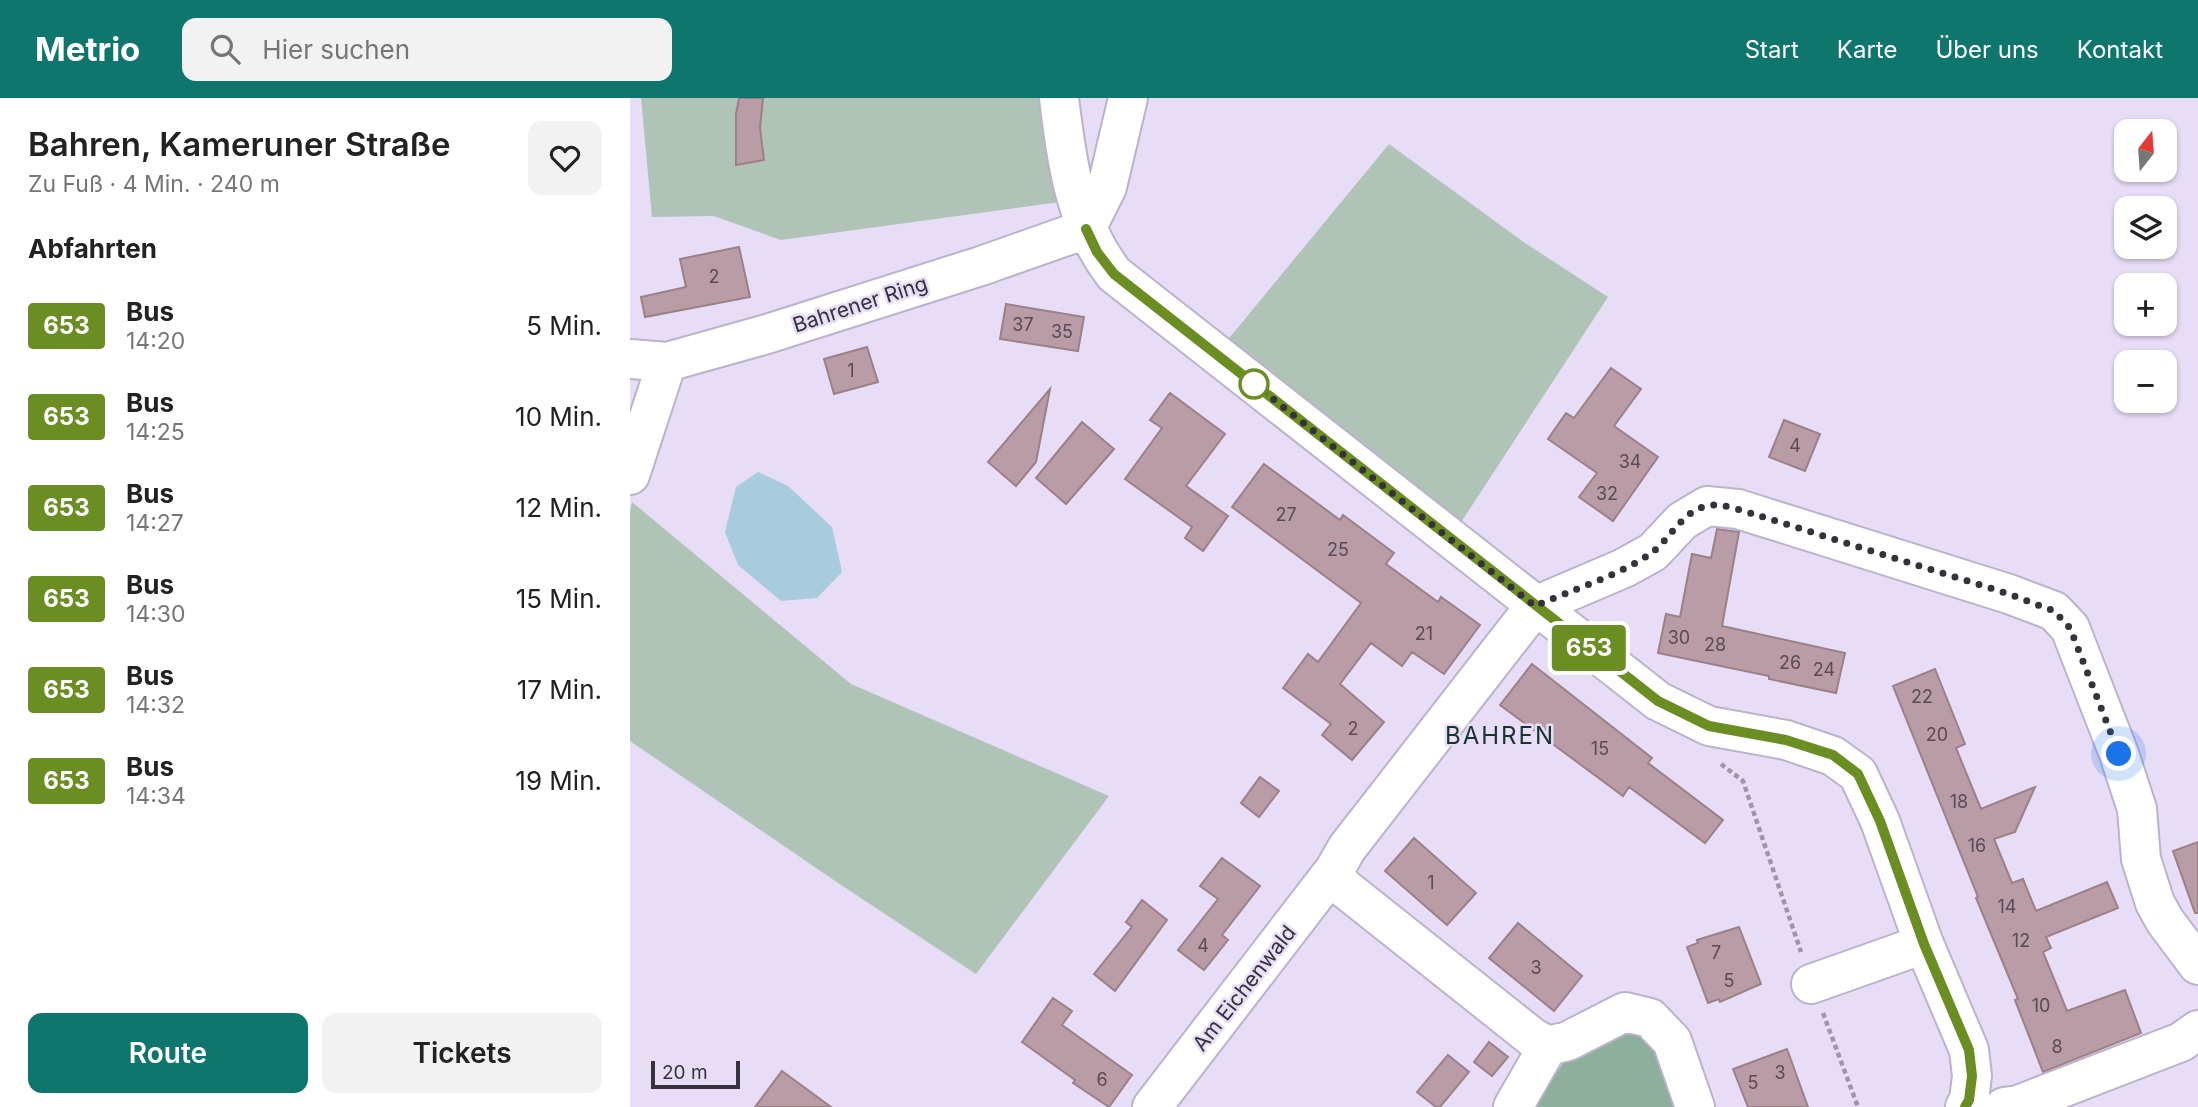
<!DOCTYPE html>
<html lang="de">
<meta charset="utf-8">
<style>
body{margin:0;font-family:Inter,sans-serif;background:#f2f2f2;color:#222;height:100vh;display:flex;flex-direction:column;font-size:26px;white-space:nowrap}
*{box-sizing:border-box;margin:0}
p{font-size:23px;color:#767676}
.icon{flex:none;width:38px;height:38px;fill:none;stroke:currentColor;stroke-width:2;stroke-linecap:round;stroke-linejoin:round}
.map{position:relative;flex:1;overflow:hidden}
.sheet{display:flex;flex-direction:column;background:#fff;width:630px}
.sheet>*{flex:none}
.badge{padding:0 14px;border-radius:5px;font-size:24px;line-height:46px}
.needle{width:46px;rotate:17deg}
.fabs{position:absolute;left:1484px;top:21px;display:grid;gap:14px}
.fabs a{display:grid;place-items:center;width:63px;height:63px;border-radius:14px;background:#fff;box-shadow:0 2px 5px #0004;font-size:35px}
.scale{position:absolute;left:21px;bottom:18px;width:89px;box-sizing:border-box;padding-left:7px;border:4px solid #36323c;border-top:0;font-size:19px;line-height:24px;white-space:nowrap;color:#36323c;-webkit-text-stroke:5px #e8ddf7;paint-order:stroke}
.you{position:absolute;width:35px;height:35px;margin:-18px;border:5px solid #fff;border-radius:50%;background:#1a73e8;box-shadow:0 0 0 10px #1a73e833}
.map>.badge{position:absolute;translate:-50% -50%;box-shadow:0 0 0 4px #fff}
h2{padding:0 28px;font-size:26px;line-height:63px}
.round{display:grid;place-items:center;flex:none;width:74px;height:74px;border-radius:14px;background:#f2f2f2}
.summary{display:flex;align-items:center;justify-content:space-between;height:119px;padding:0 28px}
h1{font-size:33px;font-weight:600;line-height:52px}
.cta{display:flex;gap:14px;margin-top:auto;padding:14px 28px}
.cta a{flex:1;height:80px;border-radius:14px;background:#0f766e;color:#fff;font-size:28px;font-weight:600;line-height:80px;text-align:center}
.cta a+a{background:#f2f2f2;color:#222}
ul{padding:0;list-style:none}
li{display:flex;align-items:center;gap:21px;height:91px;padding:0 28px}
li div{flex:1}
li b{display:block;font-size:26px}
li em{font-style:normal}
li .badge{min-width:77px;font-weight:700;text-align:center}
header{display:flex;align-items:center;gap:42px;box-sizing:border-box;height:98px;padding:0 35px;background:#0f766e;color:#fff}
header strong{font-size:33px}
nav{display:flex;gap:38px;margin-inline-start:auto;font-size:24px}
.search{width:490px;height:63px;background:#f2f2f2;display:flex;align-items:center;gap:18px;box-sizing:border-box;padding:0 24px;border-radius:14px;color:#767676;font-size:26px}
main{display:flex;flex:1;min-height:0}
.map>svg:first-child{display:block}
</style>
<header>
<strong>Metrio</strong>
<div class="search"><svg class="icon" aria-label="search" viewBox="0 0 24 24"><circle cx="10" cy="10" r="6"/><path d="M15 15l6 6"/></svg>Hier suchen</div>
<nav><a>Start</a><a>Karte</a><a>Über uns</a><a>Kontakt</a></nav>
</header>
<main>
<section class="sheet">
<div class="summary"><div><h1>Bahren, Kameruner Straße</h1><p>Zu Fuß · 4 Min. · 240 m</p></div><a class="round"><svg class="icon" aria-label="heart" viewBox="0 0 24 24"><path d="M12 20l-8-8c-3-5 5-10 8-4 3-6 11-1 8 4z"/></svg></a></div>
<h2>Abfahrten</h2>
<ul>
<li><span class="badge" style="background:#6b8e23;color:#fff">653</span><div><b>Bus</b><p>14:20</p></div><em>5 Min.</em></li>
<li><span class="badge" style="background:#6b8e23;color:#fff">653</span><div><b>Bus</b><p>14:25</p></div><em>10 Min.</em></li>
<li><span class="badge" style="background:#6b8e23;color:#fff">653</span><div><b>Bus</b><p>14:27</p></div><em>12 Min.</em></li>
<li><span class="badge" style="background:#6b8e23;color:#fff">653</span><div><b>Bus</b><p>14:30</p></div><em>15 Min.</em></li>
<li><span class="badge" style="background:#6b8e23;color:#fff">653</span><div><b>Bus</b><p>14:32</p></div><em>17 Min.</em></li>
<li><span class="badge" style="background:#6b8e23;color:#fff">653</span><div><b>Bus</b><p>14:34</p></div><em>19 Min.</em></li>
</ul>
<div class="cta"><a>Route</a><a>Tickets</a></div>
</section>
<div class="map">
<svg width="1568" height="1009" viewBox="0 0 1568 1009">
<rect width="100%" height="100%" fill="#e8ddf7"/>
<!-- green -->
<path fill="#afc3b7" d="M11,0H416L430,104L151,142L84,118L22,119Z
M759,46L895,145L978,199L828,429L596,244Z
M2,404L221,586L479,698L346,876L208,785L0,643V413Z"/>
<!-- forest -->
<path fill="#8eaf9c" d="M987,930H1015L1055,1009H903L945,948Z"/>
<!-- water -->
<path fill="#a8cbdd" d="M128,374L158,388L202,429L212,474L187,500L151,503L108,467L95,434L106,389Z"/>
<!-- building -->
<path fill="#b99ca5" stroke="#9b8088" stroke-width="2" d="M109,0H133L130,30L134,62L106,67V16Z
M109,149L120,199L15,219L11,199L56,189L50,161Z
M376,206L454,219L448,253L370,241Z
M237,249L248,284L204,296L194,261Z
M981,270L1011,291L984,328L1028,359L983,423L949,399L967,375L918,341L936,315L944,320Z
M420,291L406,364L386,388L358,364Z
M540,295L595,336L556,388L598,418L573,453L555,440L562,429L495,381L532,330L520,322Z
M1154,322L1190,336L1175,373L1139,359Z
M452,324L484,351L436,406L406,380Z
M634,366L710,422L713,417L764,455L756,466L808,504L811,499L850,527L814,576L782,554L772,568L741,545L710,586L754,624L722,662L692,637L701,626L653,590L678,556L688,564L731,505L602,409Z
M1087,431L1109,434L1092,528L1215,555L1206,595L1139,581V578L1028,555L1036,516L1050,519L1062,456L1081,460Z
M902,566L1022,660L1018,665L1093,722L1075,745L999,689L993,698L870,607Z
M1305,571L1335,646L1326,650L1351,711L1405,689L1385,734L1364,741L1382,785L1393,781L1406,813L1477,784L1488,810L1416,839L1421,850L1413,854L1437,913L1495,892L1511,935L1413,974L1385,902L1388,901L1346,800L1348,799L1263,588Z
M630,679L649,693L629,719L611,705Z
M784,740L846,795L817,827L755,773Z
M1568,744V815H1565L1543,753Z
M592,760L630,788L592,837L598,842L574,872L548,852L588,801L570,788Z
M512,802L537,822L485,893L464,876L502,829L496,824Z
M888,825L952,878L924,913L859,860Z
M1109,829L1131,886L1090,904L1089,901L1078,905L1057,849L1068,845L1067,842Z
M423,900L442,913L432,927L502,977L479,1009L443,985L445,982L392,944Z
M859,944L878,959L862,978L844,964Z
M1157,951L1178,1009H1118L1103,971Z
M818,957L839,974L810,1009H806L787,994Z
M152,973L201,1009H125Z"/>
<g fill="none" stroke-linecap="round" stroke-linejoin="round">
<!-- minor casing -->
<g stroke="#bcb2cb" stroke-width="42">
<path id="minor" d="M429,0C437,64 444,124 484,176L1028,603L1079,628L1156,642L1203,658L1228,676L1250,723L1294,846L1339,952L1342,978L1339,1002L1335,1009
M456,131L477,89L498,0
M0,261L37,264L137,236L351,168L456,131
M0,377L37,264
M705,771L706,779L713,789L902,939L918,948
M1181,886L1294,846
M522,1009L705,771L717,750L905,508L994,470L1023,454L1052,423L1077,408L1108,411L1379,496L1424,513L1440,530L1489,656L1507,711L1511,761L1525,805L1535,823L1568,867
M883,1009L918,948L938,943L995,914L1020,920L1042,943L1065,1009
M1374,1009L1388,1007L1551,944L1568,932"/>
</g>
<!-- path -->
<path stroke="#9d95a8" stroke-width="4.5" stroke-dasharray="5 3.5" stroke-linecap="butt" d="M1091,666L1113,683L1171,854
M1193,915L1228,1009"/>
<!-- minor -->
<use href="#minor" stroke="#fff" stroke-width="38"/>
</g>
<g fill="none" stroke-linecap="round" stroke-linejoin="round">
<!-- line casing -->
<g stroke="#fff" stroke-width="16">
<path id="line" d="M456,131L467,154L484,176L1028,603L1079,628L1156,642L1203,657L1228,676L1250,723L1294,846L1339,952L1342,978L1339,1002L1335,1009"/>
</g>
<!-- line -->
<use href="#line" stroke="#6b8e23" stroke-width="10"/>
<!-- walk -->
<path stroke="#36323c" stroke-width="7" stroke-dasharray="0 12.6" d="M624,286L905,508C939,493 996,475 1024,453C1041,439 1053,413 1077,408C1092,404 1115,414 1130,418L1379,496L1424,513L1440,530L1489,656"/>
</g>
<!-- markers -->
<circle fill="#fff" stroke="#6b8e23" stroke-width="3.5" cx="624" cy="286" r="14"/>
<g text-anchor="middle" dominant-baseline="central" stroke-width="5" stroke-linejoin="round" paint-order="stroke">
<!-- number labels -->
<g font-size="18" fill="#574c56">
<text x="84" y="178">2</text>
<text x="393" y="226">37</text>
<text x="432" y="233">35</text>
<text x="221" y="272">1</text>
<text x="1165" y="347">4</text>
<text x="1000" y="363">34</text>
<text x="977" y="395">32</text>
<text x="656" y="416">27</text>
<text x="708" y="451">25</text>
<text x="794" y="535">21</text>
<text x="1049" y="539">30</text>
<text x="1085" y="546">28</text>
<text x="1160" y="564">26</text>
<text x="1194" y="571">24</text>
<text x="1292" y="598">22</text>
<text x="723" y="630">2</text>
<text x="1307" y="636">20</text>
<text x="970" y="650">15</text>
<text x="1329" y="703">18</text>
<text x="1347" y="747">16</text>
<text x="801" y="784">1</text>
<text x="1377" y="808">14</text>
<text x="1391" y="842">12</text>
<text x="573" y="847">4</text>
<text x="1086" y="854">7</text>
<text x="906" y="869">3</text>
<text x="1099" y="882">5</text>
<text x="1411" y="907">10</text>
<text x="1427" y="948">8</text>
<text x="1150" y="974">3</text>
<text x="472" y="981">6</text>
<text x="1123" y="984">5</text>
</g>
<!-- street labels -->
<g font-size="21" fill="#36323c" stroke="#e8ddf7">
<text transform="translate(230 206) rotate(-18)">Bahrener Ring</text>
<text transform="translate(614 890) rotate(-52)">Am Eichenwald</text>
</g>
<!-- quarter labels -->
<g font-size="24" letter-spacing="2" fill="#15352f" stroke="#e8ddf7">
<text x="870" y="637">BAHREN</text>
</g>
</g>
</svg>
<div class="fabs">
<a><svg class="needle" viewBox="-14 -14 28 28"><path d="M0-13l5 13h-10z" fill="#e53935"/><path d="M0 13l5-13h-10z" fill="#767676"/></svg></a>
<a><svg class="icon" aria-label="layers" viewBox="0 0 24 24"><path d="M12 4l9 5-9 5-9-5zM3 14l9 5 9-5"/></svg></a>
<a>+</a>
<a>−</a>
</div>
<div class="scale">20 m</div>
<div class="you" style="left:1489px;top:656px"></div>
<b class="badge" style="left:959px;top:550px;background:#6b8e23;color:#fff">653</b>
</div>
</main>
